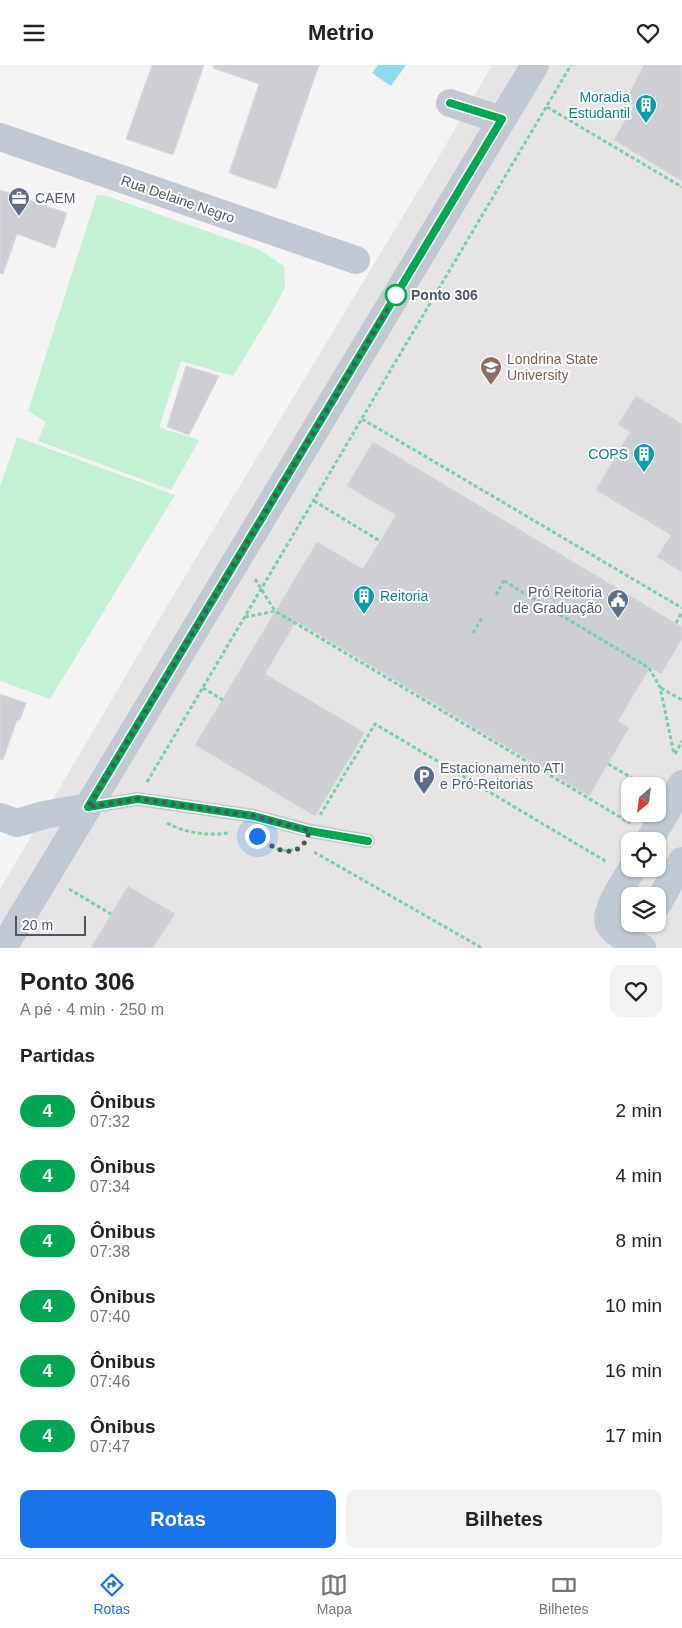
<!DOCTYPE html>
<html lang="pt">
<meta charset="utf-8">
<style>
body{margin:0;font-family:Helvetica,sans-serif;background:#f2f2f2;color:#222;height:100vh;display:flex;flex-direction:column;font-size:19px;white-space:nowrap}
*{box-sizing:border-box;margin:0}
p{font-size:16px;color:#767676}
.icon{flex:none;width:28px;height:28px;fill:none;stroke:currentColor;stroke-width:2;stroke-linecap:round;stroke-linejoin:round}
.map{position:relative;height:883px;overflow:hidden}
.side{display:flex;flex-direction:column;background:#fff;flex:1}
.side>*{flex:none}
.badge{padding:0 10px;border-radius:16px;font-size:18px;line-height:32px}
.needle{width:32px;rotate:208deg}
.fabs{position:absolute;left:621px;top:712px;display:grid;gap:10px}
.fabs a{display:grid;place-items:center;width:45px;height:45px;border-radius:10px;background:#fff;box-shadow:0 1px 4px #0004;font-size:25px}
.scale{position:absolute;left:15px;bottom:12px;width:71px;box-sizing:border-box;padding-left:5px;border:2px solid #4a5661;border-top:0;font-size:14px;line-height:18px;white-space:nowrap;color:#4a5661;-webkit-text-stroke:4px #fff;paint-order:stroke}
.you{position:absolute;width:25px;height:25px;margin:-12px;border:4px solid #fff;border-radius:50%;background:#1a73e8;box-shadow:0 0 0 8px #1a73e833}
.map>.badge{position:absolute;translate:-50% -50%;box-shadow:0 0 0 2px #fff}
h2{padding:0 20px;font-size:19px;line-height:45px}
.round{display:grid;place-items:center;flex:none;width:52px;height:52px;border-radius:10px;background:#f2f2f2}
.headline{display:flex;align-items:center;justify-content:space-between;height:85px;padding:0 20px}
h1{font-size:24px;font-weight:600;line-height:38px}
.cta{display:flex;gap:10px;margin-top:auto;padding:10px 20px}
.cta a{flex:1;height:58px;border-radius:10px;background:#1a73e8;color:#fff;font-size:20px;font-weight:600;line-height:58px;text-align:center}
.cta a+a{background:#f2f2f2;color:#222}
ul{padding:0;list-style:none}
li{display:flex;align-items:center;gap:15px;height:65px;padding:0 20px}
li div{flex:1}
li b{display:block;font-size:19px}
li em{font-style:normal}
li .badge{min-width:55px;font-weight:700;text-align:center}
header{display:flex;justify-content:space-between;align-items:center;height:65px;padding:0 20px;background:#fff;font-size:22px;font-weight:600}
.dock{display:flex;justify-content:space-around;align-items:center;height:70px;border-top:1px solid #e0e0e0;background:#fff;font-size:14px;color:#767676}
.dock a{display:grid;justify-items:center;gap:2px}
.dock .current{color:#1a73e8}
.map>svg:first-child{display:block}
</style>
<header><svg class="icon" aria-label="menu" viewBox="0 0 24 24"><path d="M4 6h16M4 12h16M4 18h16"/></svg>Metrio<svg class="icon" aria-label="heart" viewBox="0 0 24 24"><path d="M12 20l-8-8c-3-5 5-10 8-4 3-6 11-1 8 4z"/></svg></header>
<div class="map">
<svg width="682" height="883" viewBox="0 0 682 883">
<rect width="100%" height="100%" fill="#f5f3f3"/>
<!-- education -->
<path fill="#e6e4e5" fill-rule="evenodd" d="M492,0H682V883H0V824L161,551L440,90ZM630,721H658V749H630ZM630,776H658V804H630ZM630,831H658V859H630Z"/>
<!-- green -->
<path fill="#c3f1d5" d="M97,130L107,131L260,185L284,201L285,222L272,247L233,311L181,296L159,362L199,375L171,425L38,376L46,357L28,346Z
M17,372L175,430L50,634L0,616V422Z"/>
<!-- water -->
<path fill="#90daee" d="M378,0H406L391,21L372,8Z"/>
<!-- building -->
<path fill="#cdcfd5" stroke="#d7d9de" d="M152,0H204L173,90L126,74Z
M214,0H319L276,124L229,108L259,19L213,3Z
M644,0H682V116L614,75L634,40L626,35Z
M0,125L67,148L55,183L17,169L3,209L0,208Z
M186,301L219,311L189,370L167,362Z
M636,331L682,359V507L657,492L671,470L596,425L630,367L618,359Z
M373,377L682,562V574L661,609L650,602L618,656L629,663L589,731L296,556L265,609L365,668L315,751L195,680L317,477L363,504L396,450L347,421Z
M0,629L26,638L20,655H17L3,695L0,694Z
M128,821L175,849L153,883H91Z"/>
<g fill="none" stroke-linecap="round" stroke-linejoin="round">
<!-- path -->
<path stroke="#7ad0a6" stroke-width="3" stroke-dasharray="4 2.5" stroke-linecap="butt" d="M547,42L682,122
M362,354L682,543
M314,436L380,476
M255,514L275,546
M504,516L649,603L660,622L674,689
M496,530L504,515
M245,552L275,546L630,758
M676,558L682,547
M473,568L482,553
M203,623L223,635
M661,623L682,635
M675,689L682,676
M608,699L646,721
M147,717L571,0
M320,750L375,659L607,797
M167,758C185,768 208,771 228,768
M260,773C273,783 282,789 297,783
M314,787L482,883
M69,824L111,849"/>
<!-- lane -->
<path stroke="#c1cad2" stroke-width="14" d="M88,742L138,734L254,751L311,766L368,776"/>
<!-- street -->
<path stroke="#c1cad2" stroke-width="28" d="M450,38L501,55
M0,72L356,195
M0,752L17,758L44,750L88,742
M649,776L682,719
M632,804C626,815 601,849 610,861C617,871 632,876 642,883
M658,838L682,796
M3,883L535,0"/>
</g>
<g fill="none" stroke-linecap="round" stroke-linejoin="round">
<!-- line casing -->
<g stroke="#fff" stroke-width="11">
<path id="line" d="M368,776L310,766L254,751L138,734L88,742L502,54L450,38"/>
</g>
<!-- line -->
<use href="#line" stroke="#00a651" stroke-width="8"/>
<!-- walk -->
<path stroke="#4a5661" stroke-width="5" stroke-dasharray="0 9" d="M257,771C270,780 286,794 302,781C305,778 308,770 310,766L254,751L138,734L88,742L396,230"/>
</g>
<!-- icons -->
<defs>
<g id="building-pin" transform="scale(1.125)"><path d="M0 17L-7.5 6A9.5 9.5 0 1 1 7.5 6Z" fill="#0f9aa8" stroke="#fff"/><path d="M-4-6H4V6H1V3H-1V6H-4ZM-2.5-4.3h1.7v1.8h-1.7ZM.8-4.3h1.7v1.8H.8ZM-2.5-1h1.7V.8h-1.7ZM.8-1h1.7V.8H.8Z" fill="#fff"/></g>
<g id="office-pin" transform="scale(1.125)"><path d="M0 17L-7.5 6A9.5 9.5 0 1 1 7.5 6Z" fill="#5c6f8a" stroke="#fff"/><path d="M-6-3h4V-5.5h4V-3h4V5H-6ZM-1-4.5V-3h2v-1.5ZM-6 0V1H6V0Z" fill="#fff"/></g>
<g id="university-pin" transform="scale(1.125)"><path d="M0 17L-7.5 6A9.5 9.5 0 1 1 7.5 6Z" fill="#8d6e63" stroke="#fff"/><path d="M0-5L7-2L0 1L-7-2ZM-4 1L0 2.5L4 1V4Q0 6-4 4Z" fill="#fff"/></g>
<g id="civic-pin" transform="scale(1.125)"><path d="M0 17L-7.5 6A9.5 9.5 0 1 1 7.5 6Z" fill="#5c6f8a" stroke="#fff"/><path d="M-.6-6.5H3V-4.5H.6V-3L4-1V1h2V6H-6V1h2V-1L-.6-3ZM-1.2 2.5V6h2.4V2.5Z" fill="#fff"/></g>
<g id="parking-pin" transform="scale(1.125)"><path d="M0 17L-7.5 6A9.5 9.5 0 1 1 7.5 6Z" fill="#5c6f8a" stroke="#fff"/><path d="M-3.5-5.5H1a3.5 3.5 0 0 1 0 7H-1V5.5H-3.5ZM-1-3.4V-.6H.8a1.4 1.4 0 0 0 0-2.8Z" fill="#fff"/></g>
</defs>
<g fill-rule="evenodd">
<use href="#building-pin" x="646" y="40"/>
<use href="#office-pin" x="19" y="133"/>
<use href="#university-pin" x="491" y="302"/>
<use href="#building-pin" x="644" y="389"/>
<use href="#building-pin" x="364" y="531"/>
<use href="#civic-pin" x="618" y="535"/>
<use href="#parking-pin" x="424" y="711"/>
</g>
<!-- markers -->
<circle fill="#fff" stroke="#00a651" stroke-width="2.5" cx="396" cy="230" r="10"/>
<g text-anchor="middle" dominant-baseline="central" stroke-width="4" stroke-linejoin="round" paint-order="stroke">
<!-- culture labels -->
<g font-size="14" fill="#0d838f" stroke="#fff" text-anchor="end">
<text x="630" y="32">Moradia<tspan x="630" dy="16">Estudantil</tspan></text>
<text x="628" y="389">COPS</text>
<text x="380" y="531" text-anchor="start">Reitoria</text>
</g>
<!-- service labels -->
<g font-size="14" fill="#4e5e75" stroke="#fff" text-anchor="start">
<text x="35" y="133">CAEM</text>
<text x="602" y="527" text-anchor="end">Pró Reitoria<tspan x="602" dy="16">de Graduação</tspan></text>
<text x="440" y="703">Estacionamento ATI<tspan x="440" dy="16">e Pró-Reitorias</tspan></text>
</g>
<!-- street labels -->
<g font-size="14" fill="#4a5661" stroke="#fff">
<text transform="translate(178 134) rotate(19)">Rua Delaine Negro</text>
</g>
<!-- stop labels -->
<g font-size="14" font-weight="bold" fill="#4a5661" stroke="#fff" text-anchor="start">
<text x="411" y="230">Ponto 306</text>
</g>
<!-- education labels -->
<g font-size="14" fill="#785e54" stroke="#fff" text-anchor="start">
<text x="507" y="294">Londrina State<tspan x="507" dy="16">University</tspan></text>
</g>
</g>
</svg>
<div class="fabs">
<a><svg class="needle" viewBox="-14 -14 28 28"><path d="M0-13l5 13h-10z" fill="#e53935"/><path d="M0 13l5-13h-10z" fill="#767676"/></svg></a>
<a><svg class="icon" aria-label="locate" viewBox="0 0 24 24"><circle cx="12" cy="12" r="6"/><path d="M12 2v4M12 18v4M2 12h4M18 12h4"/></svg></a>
<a><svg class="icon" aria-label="layers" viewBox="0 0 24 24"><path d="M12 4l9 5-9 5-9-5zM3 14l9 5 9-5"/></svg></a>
</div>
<div class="scale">20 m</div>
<div class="you" style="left:257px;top:771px"></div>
</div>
<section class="side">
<div class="headline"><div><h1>Ponto 306</h1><p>A pé · 4 min · 250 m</p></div><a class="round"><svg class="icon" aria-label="heart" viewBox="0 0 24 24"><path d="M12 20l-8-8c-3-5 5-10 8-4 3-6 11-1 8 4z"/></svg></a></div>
<h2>Partidas</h2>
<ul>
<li><span class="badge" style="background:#00a651;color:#fff">4</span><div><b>Ônibus</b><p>07:32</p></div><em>2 min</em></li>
<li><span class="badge" style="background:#00a651;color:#fff">4</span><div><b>Ônibus</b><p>07:34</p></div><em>4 min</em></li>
<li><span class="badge" style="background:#00a651;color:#fff">4</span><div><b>Ônibus</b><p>07:38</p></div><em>8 min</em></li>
<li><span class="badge" style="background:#00a651;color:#fff">4</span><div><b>Ônibus</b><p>07:40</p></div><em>10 min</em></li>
<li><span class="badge" style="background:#00a651;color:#fff">4</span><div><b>Ônibus</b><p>07:46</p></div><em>16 min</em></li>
<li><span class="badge" style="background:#00a651;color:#fff">4</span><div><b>Ônibus</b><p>07:47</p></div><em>17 min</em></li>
</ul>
<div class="cta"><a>Rotas</a><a>Bilhetes</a></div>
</section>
<nav class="dock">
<a class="current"><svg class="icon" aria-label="directions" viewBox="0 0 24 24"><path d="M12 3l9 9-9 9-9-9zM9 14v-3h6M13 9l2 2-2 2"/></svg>Rotas</a>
<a><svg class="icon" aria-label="map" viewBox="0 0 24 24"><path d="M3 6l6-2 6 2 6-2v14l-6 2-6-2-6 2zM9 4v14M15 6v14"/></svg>Mapa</a>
<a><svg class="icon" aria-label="tickets" viewBox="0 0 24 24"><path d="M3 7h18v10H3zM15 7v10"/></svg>Bilhetes</a>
</nav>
